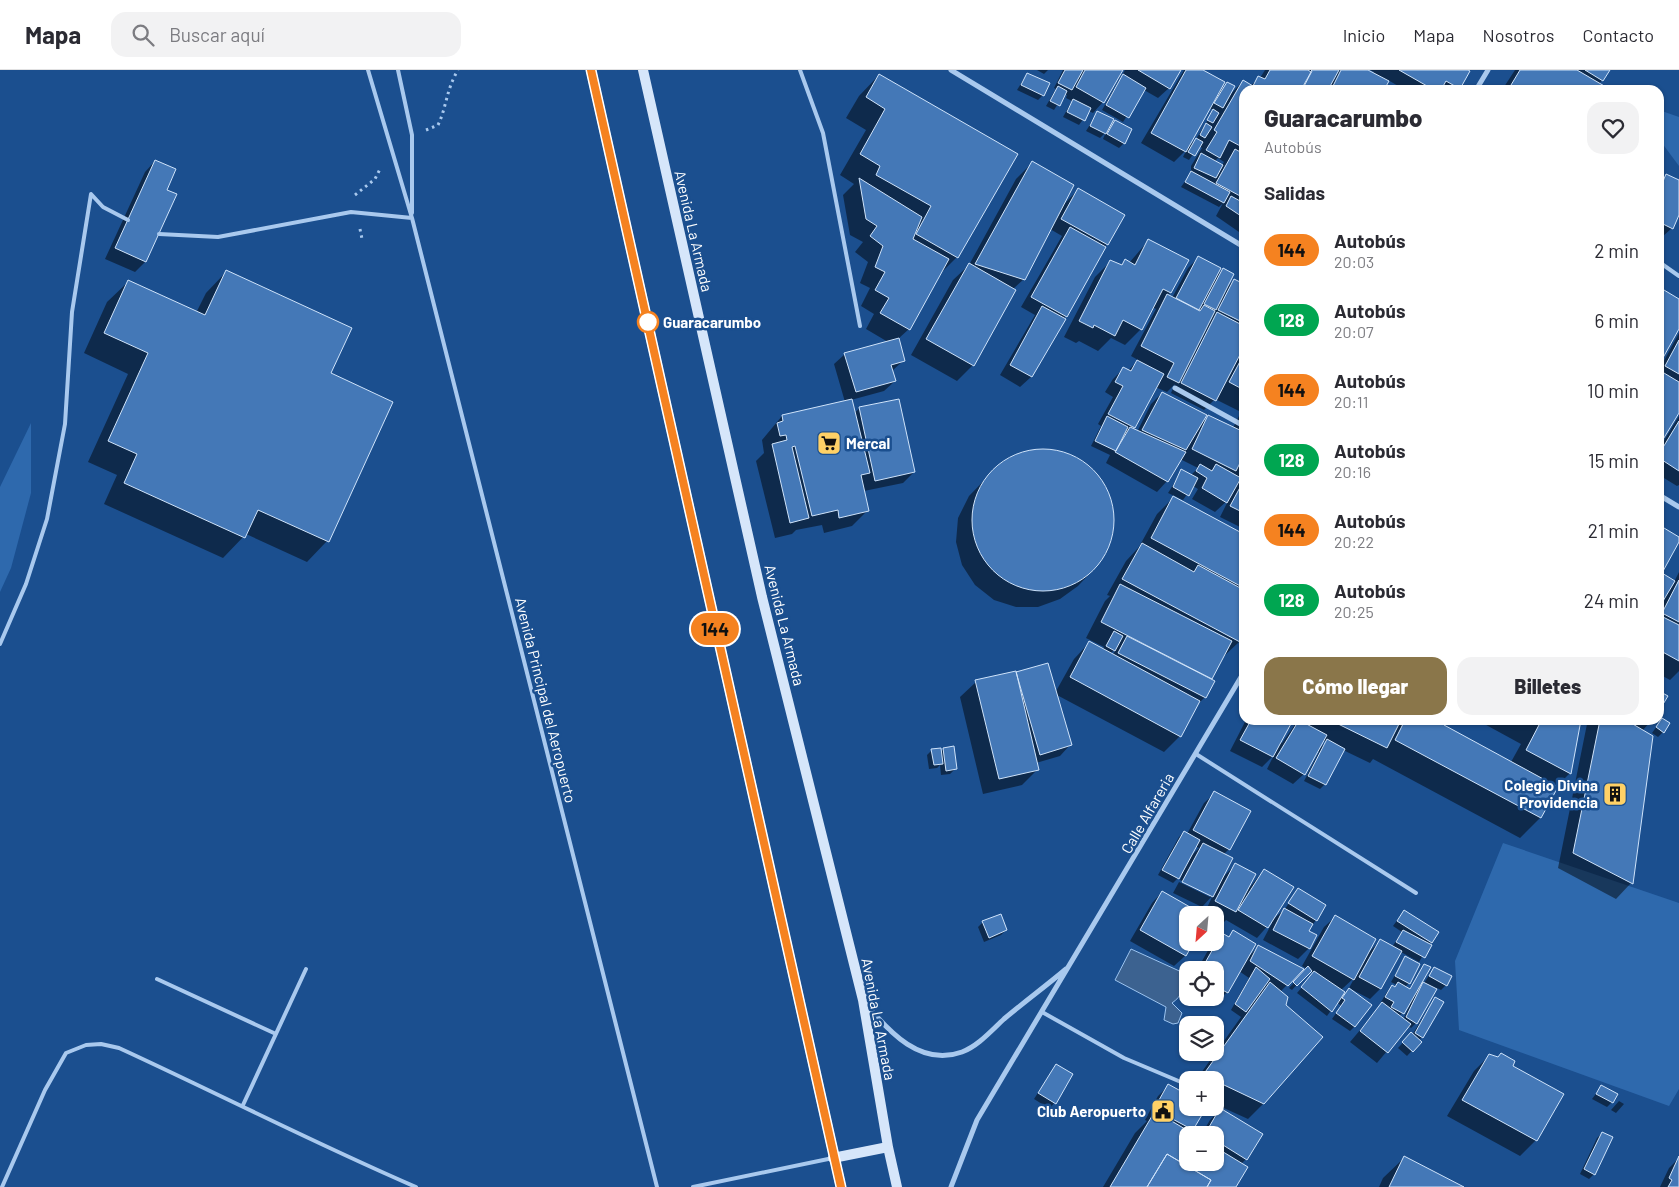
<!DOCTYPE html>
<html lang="es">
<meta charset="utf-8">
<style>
body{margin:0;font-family:Barlow,sans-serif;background:#f2f2f3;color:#2b2b33;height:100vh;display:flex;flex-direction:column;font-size:19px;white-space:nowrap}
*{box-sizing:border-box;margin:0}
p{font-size:16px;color:#7c7c81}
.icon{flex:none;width:28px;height:28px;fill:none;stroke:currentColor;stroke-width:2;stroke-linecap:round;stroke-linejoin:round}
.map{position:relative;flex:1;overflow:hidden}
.drawer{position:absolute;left:1239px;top:15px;width:425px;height:640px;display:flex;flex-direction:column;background:#fff;border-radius:15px;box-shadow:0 1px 4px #0004}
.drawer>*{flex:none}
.badge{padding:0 10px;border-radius:16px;font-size:18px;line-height:32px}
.needle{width:32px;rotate:206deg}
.buttons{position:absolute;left:1179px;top:836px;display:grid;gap:10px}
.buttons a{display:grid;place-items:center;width:45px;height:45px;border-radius:10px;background:#fff;box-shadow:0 1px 4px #0004;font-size:25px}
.map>.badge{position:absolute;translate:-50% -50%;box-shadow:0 0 0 2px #fff}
h2{padding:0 25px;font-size:19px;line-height:45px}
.round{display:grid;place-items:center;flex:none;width:52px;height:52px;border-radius:15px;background:#f2f2f3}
.summary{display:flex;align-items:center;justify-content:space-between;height:85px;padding:0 25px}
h1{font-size:24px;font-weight:800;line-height:38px}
.primary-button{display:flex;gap:10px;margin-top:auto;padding:10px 25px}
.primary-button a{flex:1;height:58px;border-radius:15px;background:#8a764a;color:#fff;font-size:20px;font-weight:800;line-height:58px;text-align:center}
.primary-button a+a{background:#f2f2f3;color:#2b2b33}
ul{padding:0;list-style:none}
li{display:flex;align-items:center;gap:15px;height:70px;padding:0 25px}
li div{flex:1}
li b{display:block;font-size:19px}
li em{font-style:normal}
li .badge{min-width:55px;font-weight:700;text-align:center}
header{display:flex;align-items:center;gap:30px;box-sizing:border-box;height:70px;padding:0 25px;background:#fff;border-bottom:1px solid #e1e1e2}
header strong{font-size:24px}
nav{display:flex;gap:28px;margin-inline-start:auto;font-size:18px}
.search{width:350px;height:45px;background:#f2f2f3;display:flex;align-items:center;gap:12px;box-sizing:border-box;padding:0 18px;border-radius:15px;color:#7c7c81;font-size:19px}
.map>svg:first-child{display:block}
</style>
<header>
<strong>Mapa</strong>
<div class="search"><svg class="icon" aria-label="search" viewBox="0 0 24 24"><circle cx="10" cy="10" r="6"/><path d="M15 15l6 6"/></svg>Buscar aquí</div>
<nav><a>Inicio</a><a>Mapa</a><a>Nosotros</a><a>Contacto</a></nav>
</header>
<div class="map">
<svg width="1679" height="1117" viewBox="0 0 1679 1117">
<rect width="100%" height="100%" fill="#1b4f8f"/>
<!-- green -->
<path fill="#2e69ad" d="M1659,40L1679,47V96L1659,69Z
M31,353V423L11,498L0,522V417Z
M1503,773L1679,833V1019L1669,1036L1459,960L1455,891Z"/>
<!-- water -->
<path fill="#3c6290" stroke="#9cc4f0" d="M1131,879L1186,904C1187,916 1182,926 1172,933L1182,943L1178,953L1173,954L1164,950L1166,937L1115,910Z"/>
<!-- shadow -->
<path fill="#0007" fill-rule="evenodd" d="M1037,0H1048L1044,4Z
M1063,0H1121L1103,32L1093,43L1089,41L1079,55L1063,47L1072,31L1066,28L1067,25L1064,24L1054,40L1046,36L1056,19L1054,18Z
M1125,0H1179L1169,18L1158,28L1144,20L1123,52L1102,40Z
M1184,0H1201L1220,21L1227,14L1229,26L1243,11L1250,16L1260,8L1265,0H1365L1373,4L1374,2L1370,0H1466L1457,20H1405L1388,10L1383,20H1244V157L1239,162L1216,146L1223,133L1219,137L1181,117L1191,103V96L1202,78L1199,76L1189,90L1183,87L1187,79L1174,92L1141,73ZM1209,38L1214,40L1196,69L1189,76ZM1218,88L1224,92L1222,95L1214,92Z
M1515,0H1609L1599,14L1603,20H1502Z
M1027,4L1043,25L1038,30L1017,20Z
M879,5L957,187L937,207L909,259L898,269L904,290L892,301L895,311L884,321L851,330L854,343L860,338L914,402L903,413L864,421L868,440L852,456L824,463L822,455L796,460L792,464L775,468L756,391L764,383L762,370L782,346L845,332L834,294L845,284L888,272L866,259L874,244L861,236L870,218L860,213L868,192L855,182L863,172L850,165L843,125L854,114L840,105L866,60L846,48L859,26Z
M1098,42L1108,59L1116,52L1124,73L1119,78L1103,69L1106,62L1100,68L1086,61Z
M155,91L145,192L135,202L105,189L145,102Z
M1032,93L1063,135L1078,120L1123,145L1031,307L1020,317L1000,305L1035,245L1021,237L1062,166L1050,159L1024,209L1013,219L973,295L957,311L911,285L953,210L969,195L1016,109Z
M1667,106L1679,111V142L1672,158L1661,168L1659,167V114Z
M1148,171L1170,223L1167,226L1172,228L1188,198L1198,188L1216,206L1223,199L1227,217L1234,210L1244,215V562L1239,572L1223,587L1210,610L1205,627L1196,636L1180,666L1164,682L1055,624L1070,675L1060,686L1036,693L1038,699L1022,715L983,724L960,627L976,612L1015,602L1055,623L1074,589L1089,573L1102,580L1104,577L1086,568L1105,531L1110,526L1107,525L1126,491L1139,477L1157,444L1173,428L1237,462L1242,458L1220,447L1229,429L1215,442L1192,429L1198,419L1193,416L1183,430L1168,423L1182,401L1191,405L1198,398L1180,389L1167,411L1157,422L1106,393L1110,385L1091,376L1101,356L1098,354L1113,327L1105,322L1113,309L1123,299L1128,301L1138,290L1131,286L1156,239L1152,237L1141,259L1125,275L1111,268L1098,281L1079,271L1076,273L1064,267L1095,207L1111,191L1120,196L1125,191L1129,193ZM1175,314L1171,323L1204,340L1215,329L1241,342L1233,358L1209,346L1200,355L1162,323L1151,334L1137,362L1131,359L1155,317L1167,322ZM1116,578V579L1112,586L1110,584Z
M226,202L330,304L327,471L307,492L246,464L223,488L104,434L117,405L88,392L128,304L84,283L107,232L128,212L196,243L206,223Z
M1659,218L1679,230V257L1659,292Z
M1679,263V341L1659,374V300Z
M1679,346V415L1677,416L1659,405V379Z
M1048,380L1072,386L1091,398L1105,416L1113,437V460L1107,481L1094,499L1078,516L1060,529L1038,537H1016L994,530L975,515L962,495L956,472L958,448L969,426L1002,392L1024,382Z
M1659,457L1679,468L1660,504L1674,512L1679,502V601L1670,610L1659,604V534L1662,535L1666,527L1659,534Z
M1662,649L1663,662L1658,667L1652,663Z
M1246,650H1289L1280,672L1282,673L1294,656L1295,650H1445L1442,655L1511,692L1521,674L1477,650H1580L1570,703L1556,717L1540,748L1520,768L1373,689L1370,693L1343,680L1325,714L1320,719L1304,711L1319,682L1317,681L1304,704L1293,714L1267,699L1274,685L1262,697L1230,681ZM1323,670L1326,672L1319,679Z
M1591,650H1652L1642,661L1631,813L1616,829L1558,798L1587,654Z
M944,679L955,699L950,704L941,705L940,695L937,698L929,699L927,685L932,680L940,682Z
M1215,723L1229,779L1224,784L1222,808L1235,795L1250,817L1264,800L1271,851L1285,839L1298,819L1316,850L1307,862L1315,866L1309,878L1298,889L1263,870L1272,853L1271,852L1257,868L1226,850L1224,852L1215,845L1205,842L1213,825L1202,837L1173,823L1179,812L1210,827V824L1180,810L1182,804L1173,813L1158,805L1179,767L1184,762L1187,764L1204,733ZM1195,776L1199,778L1190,787Z
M1162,822L1201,845H1188V872H1201L1196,877L1191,874L1185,886L1174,896L1130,871L1152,833Z
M1404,841L1431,872L1419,892L1401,882L1380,919L1370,929L1349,918L1355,907L1341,920L1337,931L1344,925L1355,956L1350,961L1332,949L1341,936L1337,932L1327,946L1297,923L1314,903L1310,901L1292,920L1289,918L1307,899L1302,896L1324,857L1335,847L1368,883L1380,871L1392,877L1402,862L1393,856Z
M983,852L1006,860L1001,865L984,872L978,857Z
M1233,862L1249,886L1258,877L1302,900L1280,922L1264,1033L1248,1049L1215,1034V1010H1196L1241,947L1231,940L1249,908L1239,901L1227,922L1216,933L1207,928H1215V900H1197L1211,875L1222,865L1227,868Z
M1405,888L1409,913L1405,917L1409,920L1425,895L1421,912L1424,913L1434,898L1446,915L1441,920L1437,918L1416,953L1411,958L1408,956L1377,993L1350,972L1383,933L1381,932L1387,922L1397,915L1391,912ZM1410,932H1411L1403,950L1399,947Z
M1435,928L1422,967L1418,971L1420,972L1407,986L1398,978L1411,964L1412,965Z
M1490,985L1511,996L1536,1070L1520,1086L1447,1046L1474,1001Z
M1056,995L1072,1005L1050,1039L1034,1029Z
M1168,1016L1188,1038H1205L1189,1063L1192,1065H1188V1092H1215V1065H1201L1210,1050L1220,1040L1246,1089L1241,1094L1235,1117H1103L1135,1063L1147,1051L1145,1050L1158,1026Z
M1601,1017L1612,1032L1607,1037L1592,1029Z
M1619,1031L1624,1034L1616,1043L1611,1040Z
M1602,1063L1594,1104L1589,1109L1580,1104L1597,1068Z
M1404,1088L1461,1117H1379L1383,1108Z
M1679,1088V1117H1660L1669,1098Z"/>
<!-- building -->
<path fill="#4478b7" stroke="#cfe3fa" d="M1065,0H1083L1072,20L1058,13Z
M1085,0H1123L1104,33L1076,17Z
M1138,0H1181L1170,19Z
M1186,0H1203L1225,12L1186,82L1151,63Z
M1270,0H1308L1311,2L1301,20H1244V78L1229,70L1220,88L1206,80L1217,62L1214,60L1243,10L1253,16L1258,6L1265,9Z
M1311,0H1339L1328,20H1302L1312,1Z
M1341,0H1368L1389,11L1384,20H1331Z
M1399,0H1468L1470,1L1460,19L1446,11L1441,20H1434Z
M1520,0H1577L1606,17L1604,20H1508Z
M1585,0H1610L1603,11Z
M1027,3L1050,13L1044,26L1021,15Z
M879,4L1018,84L958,188L916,164L931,136L876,105L880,96L860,84L885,39L866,27Z
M1123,4L1146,18L1129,48L1106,35Z
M1227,12L1235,16L1223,38L1214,33Z
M1058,16L1067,21L1060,36L1050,31Z
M1073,29L1091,38L1085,51L1067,42Z
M1213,39L1219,43L1213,53L1207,50Z
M1097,41L1114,49L1106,64L1090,56Z
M1115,50L1132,59L1125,74L1107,64Z
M1206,53L1212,57L1205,68L1200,65Z
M1196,68L1203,72L1195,86L1188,82Z
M1235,79L1244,84L1242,127L1216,113Z
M1201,83L1223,95L1216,108L1194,98Z
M155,90L176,99L167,120L177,124L146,192L115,178Z
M1032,91L1074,115L1025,210L975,194Z
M1191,101L1230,122L1224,133L1185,112Z
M1666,104L1679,110V145L1673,159L1659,152V121Z
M859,108L922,147L913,169L949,189L910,260L880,243L889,228L875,220L885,202L875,197L883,176L870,166L877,156L866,149Z
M1078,118L1125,145L1108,175L1061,149Z
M1231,126L1242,132L1244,128V148L1226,136Z
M1070,157L1106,177L1067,247L1031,227Z
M1148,169L1189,190L1171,223L1163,219L1142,260L1123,250L1115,266L1094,255L1093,258L1079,251L1110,190L1122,195L1125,189L1135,195Z
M1198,186L1221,198L1199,240L1176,228Z
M969,193L1016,220L974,296L926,269Z
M1223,198L1234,204L1216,240L1204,234Z
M226,200L352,258L331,303L393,332L329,472L258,440L245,468L124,413L137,384L108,371L148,283L104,263L128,210L205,245Z
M1234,209L1244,214V253L1218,240Z
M1659,217L1679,229V259L1659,295Z
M1167,224L1200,241L1204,235L1215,241L1179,313L1167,307L1174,293L1141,276Z
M1042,236L1066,249L1032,307L1010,295Z
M1217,242L1244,256V277L1216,331L1181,313Z
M899,268L905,291L891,295L896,311L856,322L844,283Z
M1679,270V304L1665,296Z
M1244,284V320L1229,312Z
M1137,290L1164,304L1135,358L1108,344L1123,316L1115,312L1123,297L1131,301Z
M1659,300L1679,312V343L1659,376Z
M1162,322L1207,345L1186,380L1142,360Z
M852,329L870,403L861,405L869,441L839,448L838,440L812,446L795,376L792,377L809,448L790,453L772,374L787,370L786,365L780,366L777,353L783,351L782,345Z
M899,329L915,402L875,411L859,337Z
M1208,345L1244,362V385L1236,401L1192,379Z
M1107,346L1128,357L1116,381L1095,371Z
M1679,351V401L1659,388V384Z
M1130,357L1186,382L1168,412L1115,382Z
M972 450a71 71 0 1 1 142 0a71 71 0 1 1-142 0Z
M1200,394L1212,401L1216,394L1241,408L1227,433L1202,418L1207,408L1196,401Z
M1181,399L1198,408L1189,426L1173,417Z
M1244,410V443L1230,436Z
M1173,426L1240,462L1244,456V518L1151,468Z
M1659,455L1679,467V472L1662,503L1675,511L1663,531L1659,529Z
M1142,473L1194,502L1198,495L1244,520V565L1240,572L1122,509Z
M1679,510V552L1662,543Z
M1120,514L1232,571L1212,609L1101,552Z
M1659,545L1679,555V591L1659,580Z
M1114,561L1123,566L1115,581L1106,576Z
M1127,566L1215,611L1206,628L1118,583Z
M1089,571L1200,631L1181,667L1070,607Z
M1048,593L1072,675L1040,685L1016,602Z
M1016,601L1039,700L999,709L975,610Z
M1659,621L1668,626L1659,641Z
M1662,648L1670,653L1664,663L1656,657Z
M1251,650H1293L1273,687L1240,670Z
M1299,650L1327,665L1305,705L1276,688Z
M1330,650H1401L1387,678Z
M1405,650H1446L1444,655L1558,717L1541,748L1395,670Z
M1535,650H1581L1571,704L1526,680L1540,653Z
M1600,650H1626L1653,666L1633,814L1573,783Z
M1327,669L1345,679L1326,715L1308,706Z
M954,676L957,699L946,701L943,678Z
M941,678L943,694L934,695L931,679Z
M1214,721L1251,741L1230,780L1193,760Z
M1184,761L1200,770L1179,809L1162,800Z
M1203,773L1233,788L1213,827L1182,812Z
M1235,793L1256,804L1236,842L1215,831Z
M1264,799L1294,817L1268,858L1238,840Z
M1298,818L1326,835L1317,851L1288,833Z
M1162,821L1204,845H1188V872H1194L1186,886L1140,860Z
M1284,838L1313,854L1309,861L1317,865L1310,879L1273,860Z
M1404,840L1439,862L1432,873L1397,851Z
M1001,844L1007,860L989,868L982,851Z
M1335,845L1376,869L1354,910L1312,886Z
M1233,860L1256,874L1228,923L1215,916V900H1201L1222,863L1229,867Z
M1403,860L1432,875L1425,888L1396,872Z
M1380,869L1402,881L1381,919L1359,907Z
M1258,875L1304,899L1288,916L1250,891Z
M1405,886L1420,894L1410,914L1395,906Z
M1424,894L1431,897L1404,944L1391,937L1394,932L1385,927L1392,915L1395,917L1398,912L1410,919Z
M1308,896L1312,901L1297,916L1293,912Z
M1256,897L1270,909L1246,942L1235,934Z
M1434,897L1452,906L1447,916L1429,906Z
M1314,901L1345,922L1332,942L1301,917Z
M1270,912L1288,927L1286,935L1323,967L1264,1034L1203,1005Z
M1423,912L1437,919L1417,954L1406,947Z
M1349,918L1372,935L1355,957L1336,943L1345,930L1342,928Z
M1435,927L1444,932L1423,968L1415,963Z
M1382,932L1411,954L1388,983L1360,961Z
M1411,962L1422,972L1413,982L1402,972Z
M1501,983L1515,991L1513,996L1564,1024L1537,1071L1462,1030L1489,984L1498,987Z
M1056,994L1073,1004L1056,1034L1038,1023Z
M1168,1014L1188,1025V1038H1206L1193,1060L1154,1039Z
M1601,1015L1618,1024L1613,1033L1596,1024Z
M1220,1038L1263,1064L1247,1090L1215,1070V1065L1205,1064Z
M1155,1041L1195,1065H1188V1092H1215V1077L1248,1097L1236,1117H1207L1211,1110L1167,1084L1147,1117H1110Z
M1602,1062L1613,1067L1595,1105L1584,1099Z
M1167,1084L1211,1110L1207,1117H1147Z
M1404,1086L1464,1117H1389Z
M1679,1086V1117H1668L1672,1110L1669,1108Z"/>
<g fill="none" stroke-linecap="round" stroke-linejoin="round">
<!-- path -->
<path stroke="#a9c9ee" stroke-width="3" stroke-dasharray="2.5 4" stroke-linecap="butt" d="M426,60L438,55C447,36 446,20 458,0
M355,125L375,109L380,99
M360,159L362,169"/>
<!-- lane -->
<path stroke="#a9c9ee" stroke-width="4" d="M368,0L412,148L657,1117
M398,0L412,65V143
M800,0L823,63L860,256
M159,164L218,167L351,142L412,148
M1659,192L1679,206
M0,574L26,514L47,449L65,354L72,242L91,124L103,137L128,150
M1196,684L1416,823
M157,909L276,964
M1042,942L1124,988L1188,1015
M243,1035L306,899
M2,1117L45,1020L66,983L86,975L101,974L119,978C219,1024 316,1074 416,1117
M693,1117L833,1088"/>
<!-- street -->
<path stroke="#a9c9ee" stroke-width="5" d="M951,0L1244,177
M1476,20L1488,0
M1175,318L1244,356
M1659,425L1679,437
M866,934C889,962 921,997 962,982C978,976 991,961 1004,949C1024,932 1046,916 1066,899
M951,1117L977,1050L1244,602"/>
<!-- secondary -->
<path stroke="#d6e6fa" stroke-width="10" d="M591,0L841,1117
M643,0L762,527L863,930L888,1077L897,1117
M833,1088L888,1077"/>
</g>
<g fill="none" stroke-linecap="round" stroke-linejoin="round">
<!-- line casing -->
<g stroke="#fff" stroke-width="11">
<path id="line" d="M591,0L841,1117"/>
</g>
<!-- line -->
<use href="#line" stroke="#f58220" stroke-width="8"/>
</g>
<!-- icons -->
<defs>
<g id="supermarket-square" transform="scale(1.25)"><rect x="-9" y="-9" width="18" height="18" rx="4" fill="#ffd166" stroke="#1b4f8f"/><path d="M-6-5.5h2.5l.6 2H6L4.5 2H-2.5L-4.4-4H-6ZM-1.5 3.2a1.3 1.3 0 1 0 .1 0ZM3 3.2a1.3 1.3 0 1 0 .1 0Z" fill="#111"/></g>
<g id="building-square" transform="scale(1.25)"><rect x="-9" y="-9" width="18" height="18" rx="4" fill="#ffd166" stroke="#1b4f8f"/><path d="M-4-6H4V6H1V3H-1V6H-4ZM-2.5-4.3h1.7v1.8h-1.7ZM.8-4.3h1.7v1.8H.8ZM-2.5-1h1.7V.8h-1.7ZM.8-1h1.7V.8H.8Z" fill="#111"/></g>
<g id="civic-square" transform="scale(1.25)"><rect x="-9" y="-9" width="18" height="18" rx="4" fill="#ffd166" stroke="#1b4f8f"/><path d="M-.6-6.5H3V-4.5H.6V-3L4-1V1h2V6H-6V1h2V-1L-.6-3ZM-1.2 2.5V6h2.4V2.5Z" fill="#111"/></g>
</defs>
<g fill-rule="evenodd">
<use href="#supermarket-square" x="829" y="373"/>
<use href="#building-square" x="1615" y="724"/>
<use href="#civic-square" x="1163" y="1041"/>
</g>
<!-- markers -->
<circle fill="#fff" stroke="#f58220" stroke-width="2.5" cx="648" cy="252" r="10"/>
<g text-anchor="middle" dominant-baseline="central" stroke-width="5" stroke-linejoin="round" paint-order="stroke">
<!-- street labels -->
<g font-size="15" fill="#fff" stroke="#1b4f8f">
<text transform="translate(694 161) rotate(77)">Avenida La Armada</text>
<text transform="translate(785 555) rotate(76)">Avenida La Armada</text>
<text transform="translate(546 630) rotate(76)">Avenida Principal del Aeropuerto</text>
<text transform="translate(1147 743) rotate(-60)">Calle Alfareria</text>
<text transform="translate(879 949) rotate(79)">Avenida La Armada</text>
</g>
<!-- stop labels -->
<g font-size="15" font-weight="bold" fill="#fff" stroke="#1b4f8f" text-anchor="start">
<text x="663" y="252">Guaracarumbo</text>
</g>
<!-- poi labels -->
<g font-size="15" font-weight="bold" fill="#fff" stroke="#1b4f8f" text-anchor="end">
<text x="846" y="373" text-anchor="start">Mercal</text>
<text x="1598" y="715">Colegio Divina<tspan x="1598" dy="17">Providencia</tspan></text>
<text x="1146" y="1041">Club Aeropuerto</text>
</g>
</g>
</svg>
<div class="buttons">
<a><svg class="needle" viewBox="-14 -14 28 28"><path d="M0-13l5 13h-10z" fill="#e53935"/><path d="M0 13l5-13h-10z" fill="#7c7c81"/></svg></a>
<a><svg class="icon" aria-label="locate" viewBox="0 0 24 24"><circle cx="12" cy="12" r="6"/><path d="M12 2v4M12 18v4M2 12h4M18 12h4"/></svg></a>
<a><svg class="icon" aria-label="layers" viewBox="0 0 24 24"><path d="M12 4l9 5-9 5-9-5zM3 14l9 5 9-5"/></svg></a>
<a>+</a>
<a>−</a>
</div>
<b class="badge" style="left:715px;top:559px;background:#f58220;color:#111">144</b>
<section class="drawer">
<div class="summary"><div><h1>Guaracarumbo</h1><p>Autobús</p></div><a class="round"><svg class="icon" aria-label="heart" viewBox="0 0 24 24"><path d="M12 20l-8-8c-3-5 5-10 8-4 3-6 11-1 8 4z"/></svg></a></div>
<h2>Salidas</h2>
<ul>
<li><span class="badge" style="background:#f58220;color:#111">144</span><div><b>Autobús</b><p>20:03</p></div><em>2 min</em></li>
<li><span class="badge" style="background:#00a651;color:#fff">128</span><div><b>Autobús</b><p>20:07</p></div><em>6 min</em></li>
<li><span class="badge" style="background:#f58220;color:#111">144</span><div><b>Autobús</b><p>20:11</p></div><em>10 min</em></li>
<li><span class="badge" style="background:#00a651;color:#fff">128</span><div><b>Autobús</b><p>20:16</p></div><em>15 min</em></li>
<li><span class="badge" style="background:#f58220;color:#111">144</span><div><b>Autobús</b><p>20:22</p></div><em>21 min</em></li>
<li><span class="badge" style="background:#00a651;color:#fff">128</span><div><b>Autobús</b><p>20:25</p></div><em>24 min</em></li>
</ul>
<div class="primary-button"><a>Cómo llegar</a><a>Billetes</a></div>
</section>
</div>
